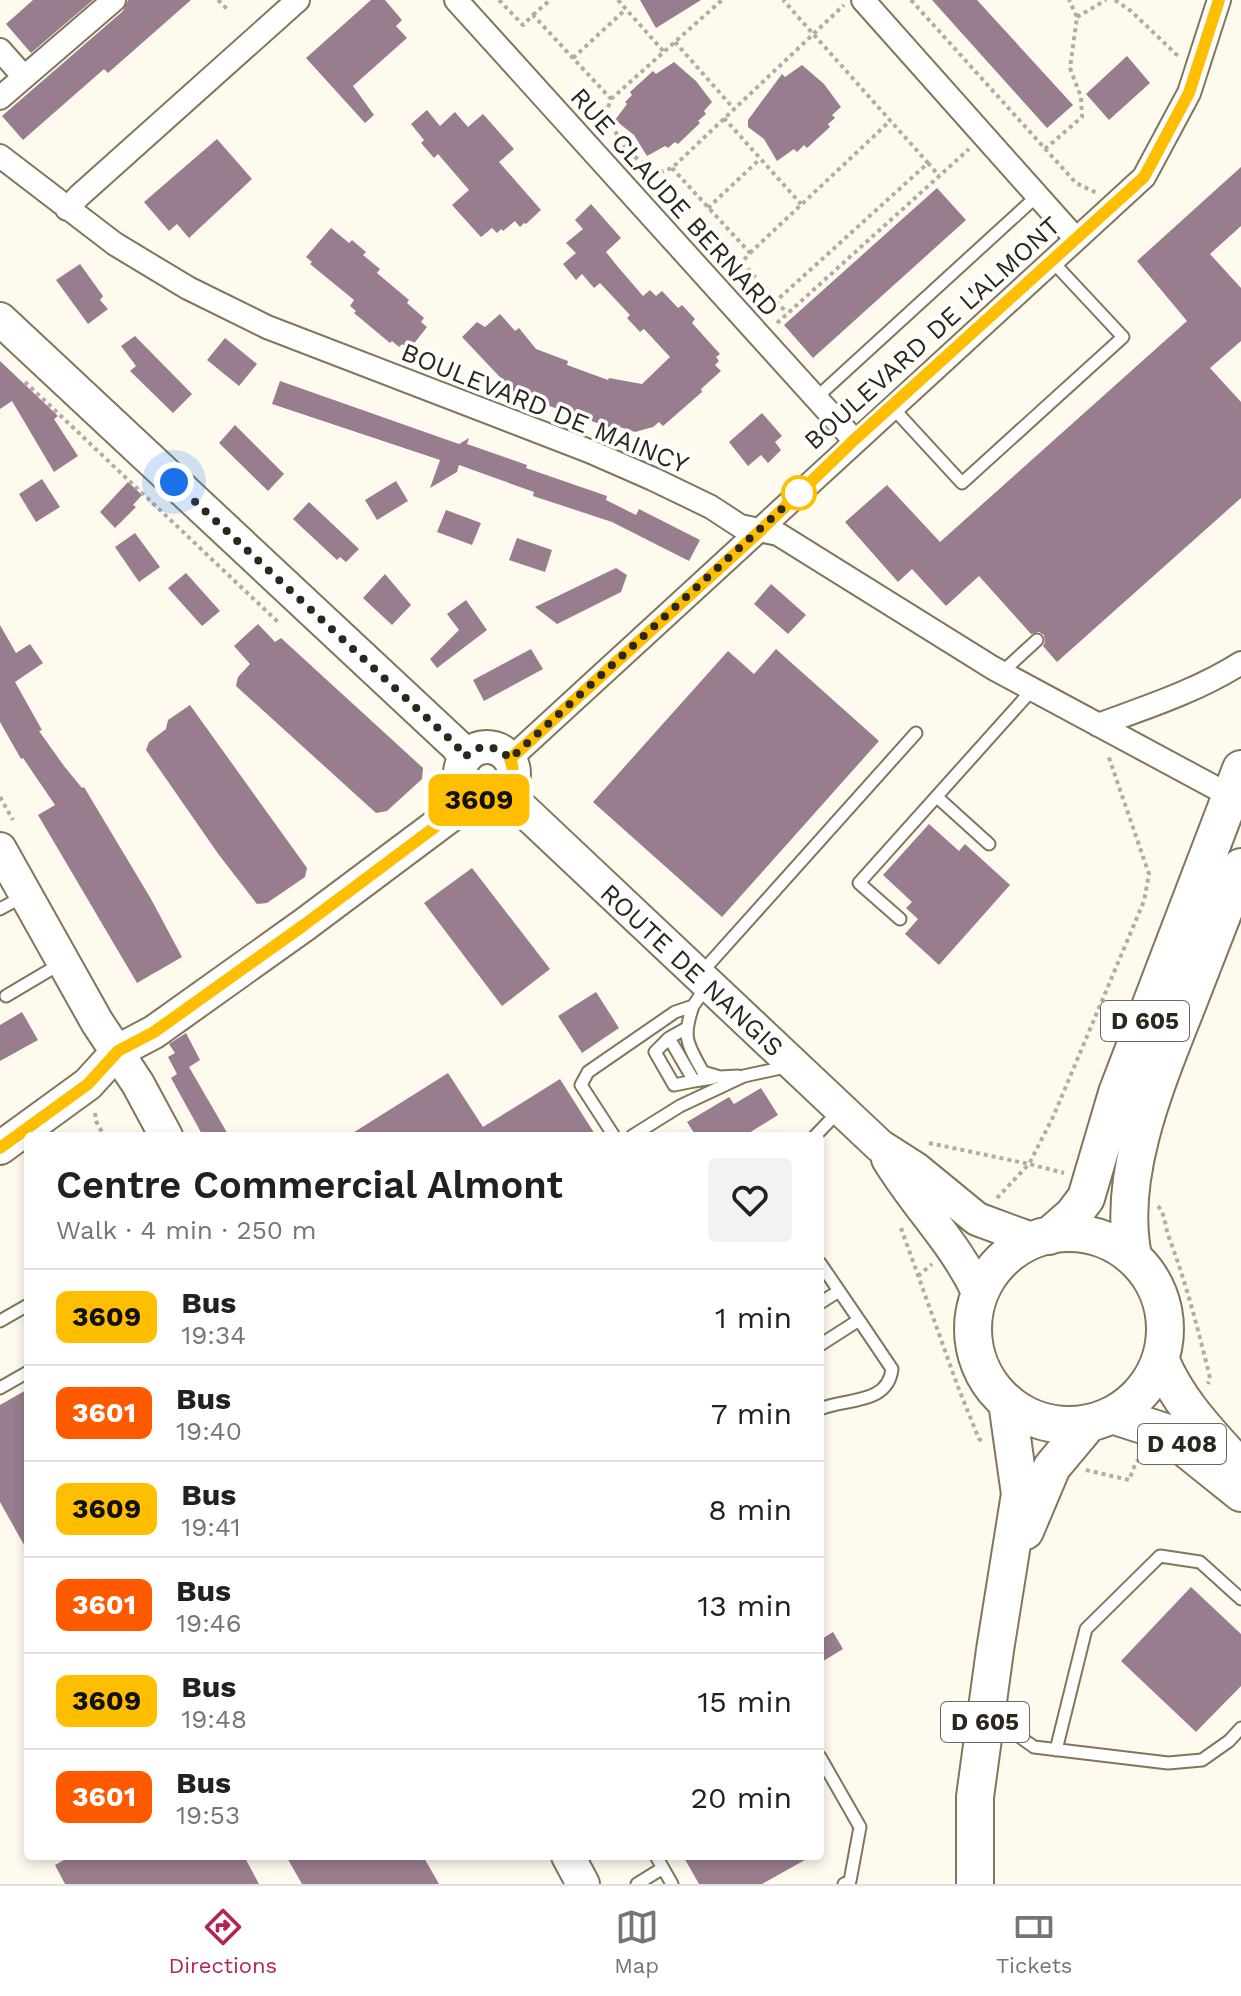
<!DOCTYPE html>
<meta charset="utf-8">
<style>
body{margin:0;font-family:"Work Sans",sans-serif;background:#f2f2f2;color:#202124;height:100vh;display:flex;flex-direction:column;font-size:30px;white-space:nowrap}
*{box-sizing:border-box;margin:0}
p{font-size:26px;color:#757577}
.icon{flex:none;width:44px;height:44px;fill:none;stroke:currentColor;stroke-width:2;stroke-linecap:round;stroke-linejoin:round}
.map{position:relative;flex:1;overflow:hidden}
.panel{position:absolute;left:24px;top:1132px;width:800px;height:728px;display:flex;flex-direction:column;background:#fff;border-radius:8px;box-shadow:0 4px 12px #0003}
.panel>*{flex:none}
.badge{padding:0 16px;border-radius:12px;font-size:28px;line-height:52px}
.you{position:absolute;width:40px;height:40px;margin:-20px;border:6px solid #fff;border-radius:50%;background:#1a73e8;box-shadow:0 0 0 12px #1a73e833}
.map>.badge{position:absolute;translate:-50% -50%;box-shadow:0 0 0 4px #fff}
.round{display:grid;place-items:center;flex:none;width:84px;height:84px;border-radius:8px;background:#f2f2f2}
.head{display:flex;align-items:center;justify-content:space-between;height:136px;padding:0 32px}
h1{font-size:38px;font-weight:600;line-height:60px}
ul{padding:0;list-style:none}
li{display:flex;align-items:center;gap:24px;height:96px;padding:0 32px;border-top:2px solid #e0e0e0}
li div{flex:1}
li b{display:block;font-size:30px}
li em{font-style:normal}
li .badge{min-width:88px;font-weight:700;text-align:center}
.menu{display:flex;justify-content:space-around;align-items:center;height:112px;border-top:2px solid #e0e0e0;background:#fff;font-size:22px;color:#757577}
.menu a{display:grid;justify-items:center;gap:4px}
.menu .selected{color:#b32354}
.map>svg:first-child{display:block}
</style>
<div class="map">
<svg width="1241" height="1884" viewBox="0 0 1241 1884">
<rect width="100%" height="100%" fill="#fffaee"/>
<!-- building -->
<path fill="#987d8e" d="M33,0H93L31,53L6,24Z
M128,0H191L108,73L104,69L23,140L2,116L123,11Z
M371,0H385L402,20L396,26L407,38L353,86L374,115L365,123L306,58Z
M640,0H701L656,28Z
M932,0H977L1073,105L1047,128Z
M1127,56L1150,83L1109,120L1086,94Z
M674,62L696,81L712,102L704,111L706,114L698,121L700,123L678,144L675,142L668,148L665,146L647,156L634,135L615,120L627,104L625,102L632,95L630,92L653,71L656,74Z
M802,65L824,84L841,107L832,115L835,118L828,124L830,127L807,148L804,145L797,152L794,149L777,161L764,139L748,127V120L782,74L785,77Z
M427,110L440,126L455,112L468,127L483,114L514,149L499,162L541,210L526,224L524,223L520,227L515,221L503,231L501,229L497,233L492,228L481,237L479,235L452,205L469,190L438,154L434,158L421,143L424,140L411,124Z
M217,139L252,179L189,238L177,224L169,231L144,202Z
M1241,167V226L1210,254L1241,288V341L1210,368L1241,402V498L1057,662L1043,646L1045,642L1044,635L1039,632L1031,634L979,576L946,606L912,569L898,582L845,522L887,485L940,542L1187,321L1137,261Z
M937,188L966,220L813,358L784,325Z
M591,204L621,238L606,252L618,267L643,296L650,290L656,296L662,291L678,308L682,305L695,319L692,323L720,354L716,357L719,361L715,365L721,371L701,389L702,392L663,426L659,422L653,427L635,432L613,425L611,428L516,394L462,337L477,322L485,327L500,314L515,331L519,328L536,349L568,361L567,365L608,380L609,378L642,384L670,357L644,329L640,332L627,318L630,315L600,283L594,288L582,274L576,280L563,264L576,253L566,243L583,229L575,220Z
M331,228L349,243L352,240L366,252L363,255L380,269L377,273L409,300L407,303L424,318L421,322L427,327L409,350L402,344L399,347L392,341L390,343L354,313L356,311L350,306L354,300L310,264L312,262L306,257Z
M80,264L103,296L100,300L108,309L88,324L56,280Z
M135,336L192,394L173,413L130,371L136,366L121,346Z
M225,338L257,364L239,386L207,360Z
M0,361L58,416L54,419L78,456L54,472L12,401L0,409Z
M280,381L459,444L469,438L467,444L527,465L526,468L607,496L606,500L636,515L639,509L700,540L689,561L612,522L533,496L534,492L459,465L457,472L430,488L440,460L272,404Z
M762,413L782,436L775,442L781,450L768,463L761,455L748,466L729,442Z
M235,425L284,474L268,491L219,443Z
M42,479L60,507L36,522L19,494Z
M396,481L408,501L377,520L365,500Z
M128,482L142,495L133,505L136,507L115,528L100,512Z
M309,502L359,549L346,562L340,557L337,560L293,519Z
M446,510L481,523L472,545L437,532Z
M135,533L160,567L139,582L115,547Z
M517,538L552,550L545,572L509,560Z
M616,568L627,575L621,592L557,624L535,607Z
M186,573L220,611L202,626L168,588Z
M385,574L411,605L392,625L363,598Z
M771,584L806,615L788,634L754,604Z
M466,600L487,630L437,668L430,659L459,630L447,614Z
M258,624L275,642L281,638L423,768L422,779L387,811L376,813L236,686L238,677L250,664L234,646Z
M0,625L16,653L30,644L43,663L15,682L42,730L39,731L64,766L82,788L84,787L151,899L182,957L137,983L38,815L55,805L23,758L21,759L0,722Z
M531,649L543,669L484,701L473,680Z
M776,649L879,741L722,917L593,802L728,651L754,674Z
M190,705L307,868L305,877L267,903L257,904L219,855L146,750L149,742L166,729L168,720Z
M929,824L959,851L965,844L1010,885L939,965L905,934L918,919L906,908L912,902L883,875Z
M472,868L550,969L502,1006L424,903Z
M596,992L619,1028L582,1053L558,1016Z
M22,1012L38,1040L0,1061V1025Z
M186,1033L200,1060L189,1067L229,1136H203L171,1078L177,1074L168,1057L175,1053L169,1044Z
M448,1073L483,1127L560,1079L596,1136H348Z
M761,1088L778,1115L744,1136H696L687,1122L729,1097L734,1104Z
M28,1389V1552L0,1502V1405Z
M1191,1587L1241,1634V1686L1196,1732L1121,1661Z
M833,1632L843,1649L820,1663V1640Z
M71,1856H244L259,1884H65L55,1865Z
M286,1856H423L439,1884H302Z
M683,1856H812L762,1884H699Z"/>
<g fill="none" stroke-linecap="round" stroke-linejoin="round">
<!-- lane casing -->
<g stroke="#81765b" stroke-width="15">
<path id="lane" d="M816,398L1037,196
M892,407L962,483L1123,337L1052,261
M1001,673L1037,640
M937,797L989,844
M0,909L22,897
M900,919L859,883L1032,690
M701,973L916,733
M6,996L60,964
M693,1006C682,1038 687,1043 703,1072L720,1077L738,1076
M685,1029L669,1038L694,1081L713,1078
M669,1038L655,1052L674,1085L694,1081
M614,1136L581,1085L588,1072L675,1012L693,1006L707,986
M632,1136L680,1106L744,1076L781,1068L785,1063
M815,1136L840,1110
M820,1263L859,1320L820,1345
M820,1303L839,1291
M0,1321L28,1305
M0,1388L28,1372
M820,1409C845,1398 888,1405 892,1369L859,1320
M992,1717L1034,1747L1168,1763L1202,1760L1229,1741L1241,1728
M1056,1750L1086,1629L1160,1556L1200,1562L1241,1599
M820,1757L860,1827L850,1881L844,1884
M656,1856L672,1884
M637,1884L663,1868"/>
</g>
<!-- street casing -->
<g stroke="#81765b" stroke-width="26">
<path id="street" d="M456,0L854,440
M863,0L1076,239
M0,50L24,77
M0,98L114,0
M0,156L115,244L188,288L267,327L589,451L653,479L711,507L740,526L778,534L993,668L1240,801
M67,209L79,196L298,0
M1098,725C1147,707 1197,691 1241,663
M510,759L1144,177L1189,93L1219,0"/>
</g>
<!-- secondary casing -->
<g stroke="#81765b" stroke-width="36">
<path id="secondary" d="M0,319L456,745L465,757
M460 774a27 27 0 1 1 54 0a27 27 0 1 1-54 0Z
M503,796L516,803L880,1146L916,1169L977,1219L1034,1240
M0,849L97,1022L138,1084L166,1136
M0,1148L88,1084L118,1051L154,1032L304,925L455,812L467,793
M888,1159C917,1207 955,1242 979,1294
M568,1856L583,1884"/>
</g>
<!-- primary casing -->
<g stroke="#81765b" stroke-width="40">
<path id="primary" d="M973 1329a96 96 0 1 1 192 0a96 96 0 1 1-192 0Z
M1049,1236L1073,1215L1086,1198L1117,1093L1241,769
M1133,1256C1116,1172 1160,1075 1190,998C1207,954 1224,911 1241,867
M1161,1361C1179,1404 1211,1435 1241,1469
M1112,1415L1165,1432L1241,1493
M1025,1531L1052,1467L1088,1424
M975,1884V1797L995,1650L1020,1494L1007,1402"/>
</g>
<!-- path -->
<path stroke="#b2ada2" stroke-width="4" stroke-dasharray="4 4" stroke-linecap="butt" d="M218,0L227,9
M499,0L523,25L533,15L611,99L605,116L627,150L655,174L672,168L844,5
M618,0L664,52
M911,0L1076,183L1097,193
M1115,0L1131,11L1179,57
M533,15L550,0
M1077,17L1106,0
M675,42L734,109
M573,58L626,9
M611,99L722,0
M724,118L801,204
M1045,149L1082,117L1081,97L1070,68L1077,17L1069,0
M928,163L939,176
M672,168L750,253L742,262L776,301L928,163L783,0
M708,208L760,159
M750,253L890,121
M776,301L787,313
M777,323L969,149
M25,382L278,622
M0,797L13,820
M95,1113L96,1121L104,1136
M929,1143L1029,1164L1053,1117L1144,901L1149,874L1108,755
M997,1198L1029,1164L1064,1173
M1158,1206C1165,1214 1165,1225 1168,1235C1186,1282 1198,1329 1210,1378L1208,1384
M901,1228L958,1387L979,1439L984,1442
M918,1276L932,1264
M1086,1470L1129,1480L1136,1462L1145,1454"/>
<!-- lane -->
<use href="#lane" stroke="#fff" stroke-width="11"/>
<!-- street -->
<use href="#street" stroke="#fff" stroke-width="22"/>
<!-- secondary -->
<use href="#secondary" stroke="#fff" stroke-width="32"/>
<!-- primary -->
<use href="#primary" stroke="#fff" stroke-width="36"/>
</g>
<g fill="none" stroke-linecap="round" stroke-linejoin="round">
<!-- line casing -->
<g stroke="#fff" stroke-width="18">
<path id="line" d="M0,1148L88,1084L118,1051L154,1032L304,925L455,812L467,793C494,813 522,788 510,759L761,530L854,440L1144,177L1189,93L1219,0"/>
</g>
<!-- line -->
<use href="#line" stroke="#ffbe00" stroke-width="12"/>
<!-- walk -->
<path stroke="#2c271c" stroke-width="8" stroke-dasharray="0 14.4" d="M174,482L456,745L465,757C479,743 496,744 510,759L799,493"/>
</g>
<!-- markers -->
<circle fill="#fff" stroke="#ffbe00" stroke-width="4" cx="799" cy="493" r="16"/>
<g text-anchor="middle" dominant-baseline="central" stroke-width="7" stroke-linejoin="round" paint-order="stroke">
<!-- shield labels -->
<g fill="#fff" stroke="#6b6860" stroke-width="2">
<rect x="1101" y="1001" width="88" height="40" rx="6"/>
<rect x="1138" y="1424" width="88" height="40" rx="6"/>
<rect x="941" y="1702" width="88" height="40" rx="6"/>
</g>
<g font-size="24" font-weight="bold" fill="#2c271c">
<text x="1145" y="1021">D 605</text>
<text x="1182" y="1444">D 408</text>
<text x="985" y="1722">D 605</text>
</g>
<!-- street labels -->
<g font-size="26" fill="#2c271c" stroke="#fff">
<text transform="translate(675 202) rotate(48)">RUE CLAUDE BERNARD</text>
<text transform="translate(932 333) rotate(-42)">BOULEVARD DE L'ALMONT</text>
<text transform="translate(545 408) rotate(22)">BOULEVARD DE MAINCY</text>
<text transform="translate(692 970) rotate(43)">ROUTE DE NANGIS</text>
</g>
</g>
</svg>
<div class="you" style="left:174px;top:482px"></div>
<b class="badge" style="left:479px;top:800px;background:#ffbe00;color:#111">3609</b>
<section class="panel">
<div class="head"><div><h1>Centre Commercial Almont</h1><p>Walk · 4 min · 250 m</p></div><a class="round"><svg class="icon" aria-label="heart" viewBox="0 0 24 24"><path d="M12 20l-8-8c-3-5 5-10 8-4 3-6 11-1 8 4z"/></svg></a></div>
<ul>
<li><span class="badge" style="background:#ffbe00;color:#111">3609</span><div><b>Bus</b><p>19:34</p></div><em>1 min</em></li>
<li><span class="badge" style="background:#ff5a00;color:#fff">3601</span><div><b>Bus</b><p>19:40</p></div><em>7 min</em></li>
<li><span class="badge" style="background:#ffbe00;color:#111">3609</span><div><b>Bus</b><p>19:41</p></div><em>8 min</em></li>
<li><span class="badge" style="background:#ff5a00;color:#fff">3601</span><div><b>Bus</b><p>19:46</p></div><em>13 min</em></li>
<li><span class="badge" style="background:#ffbe00;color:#111">3609</span><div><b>Bus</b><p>19:48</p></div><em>15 min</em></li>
<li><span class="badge" style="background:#ff5a00;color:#fff">3601</span><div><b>Bus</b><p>19:53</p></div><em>20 min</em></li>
</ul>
</section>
</div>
<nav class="menu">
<a class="selected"><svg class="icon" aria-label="directions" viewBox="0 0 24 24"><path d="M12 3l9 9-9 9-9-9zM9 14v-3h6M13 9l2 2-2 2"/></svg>Directions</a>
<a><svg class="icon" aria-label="map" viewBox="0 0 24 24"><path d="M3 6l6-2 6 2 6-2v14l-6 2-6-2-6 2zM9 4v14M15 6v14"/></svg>Map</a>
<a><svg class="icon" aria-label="tickets" viewBox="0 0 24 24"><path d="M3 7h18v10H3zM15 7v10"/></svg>Tickets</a>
</nav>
